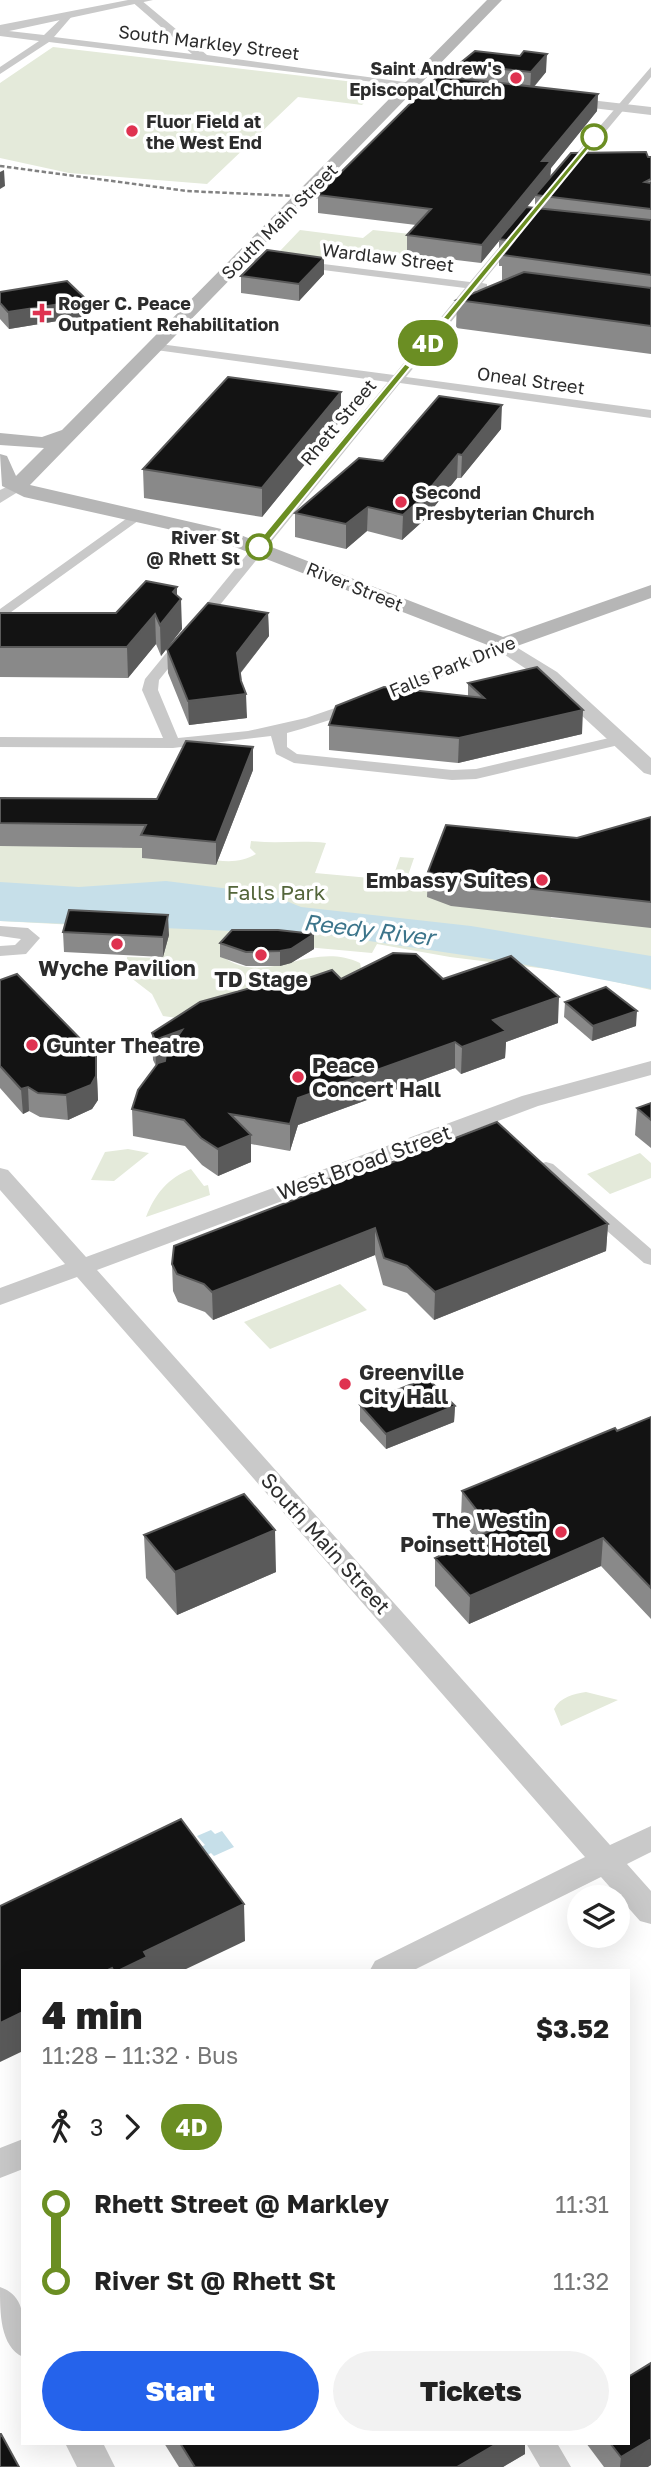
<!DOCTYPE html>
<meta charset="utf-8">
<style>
body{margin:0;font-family:"Golos Text",sans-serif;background:#f2f2f2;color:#222;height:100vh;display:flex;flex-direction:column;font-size:26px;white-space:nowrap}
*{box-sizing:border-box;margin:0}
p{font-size:23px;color:#767676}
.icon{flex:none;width:38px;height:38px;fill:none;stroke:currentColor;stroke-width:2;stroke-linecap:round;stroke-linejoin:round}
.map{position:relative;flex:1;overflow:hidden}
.panel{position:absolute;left:21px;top:1969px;width:609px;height:476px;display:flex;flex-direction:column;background:#fff;border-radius:0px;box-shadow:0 7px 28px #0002}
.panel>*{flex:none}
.badge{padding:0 14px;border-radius:23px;font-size:24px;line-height:46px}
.buttons{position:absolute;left:567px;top:1885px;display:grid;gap:14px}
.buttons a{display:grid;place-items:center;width:63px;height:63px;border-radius:50%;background:#fff;box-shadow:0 7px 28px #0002;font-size:35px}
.map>.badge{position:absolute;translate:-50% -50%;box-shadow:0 0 0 4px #fff}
.legs{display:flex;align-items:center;gap:10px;height:77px;padding:0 21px;font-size:23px}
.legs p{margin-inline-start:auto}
.overview{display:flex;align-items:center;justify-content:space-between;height:119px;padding:0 21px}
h1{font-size:38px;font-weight:800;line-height:52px}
.cta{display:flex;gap:14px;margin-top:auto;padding:14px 21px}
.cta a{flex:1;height:80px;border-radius:42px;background:#2563eb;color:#fff;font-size:28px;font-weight:800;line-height:80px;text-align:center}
.cta a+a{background:#f2f2f2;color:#222}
ul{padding:0 21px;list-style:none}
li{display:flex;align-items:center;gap:24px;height:77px;font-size:26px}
li i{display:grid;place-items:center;width:10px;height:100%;margin:0 9px;background:currentColor}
li i::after{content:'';width:18px;height:18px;margin:-9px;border:5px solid;border-radius:50%;background:#fff}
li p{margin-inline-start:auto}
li:first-child i{background:linear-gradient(#0000 50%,currentColor 0)}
li:last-child i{background:linear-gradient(currentColor 50%,#0000 0)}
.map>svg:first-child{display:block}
</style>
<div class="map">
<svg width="651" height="2467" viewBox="0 0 651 2467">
<rect width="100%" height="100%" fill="#fff"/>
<!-- green -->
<path fill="#e4eada" d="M53,47L380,85L362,105L298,97L207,184L69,173L0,158V83Z
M300,230L363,238L373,230L420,235L392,267L279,252Z
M136,827C171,842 219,876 256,854L250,848L251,841C277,844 301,840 326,843L315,873L392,880L400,857L414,858L404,887L552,914L551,918L651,926V990L572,972L450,957L377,944L372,953L295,946L222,956C265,989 310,939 360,963L362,972L337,985L191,1020L163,1016L152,994L126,974L127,957L161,958L169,930L0,921V845L122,848Z
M128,1149L149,1153L114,1181L91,1180L105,1152Z
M640,1153L651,1163V1178L610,1194L587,1174Z
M191,1169L204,1186L208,1185L210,1195L146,1217C155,1194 168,1178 191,1169Z
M340,1284L367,1310L270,1349L244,1322Z
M586,1692L618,1700L561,1726L554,1709C560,1697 574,1694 586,1692Z"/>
<!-- water -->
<path fill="#c6dfe9" d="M166,881L269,894L301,907L471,926L651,956V989L516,963L329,935L0,921V882L79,887Z
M211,1830L215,1834L222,1831L234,1847L214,1856L211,1853L201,1858L195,1850L205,1845L197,1836Z"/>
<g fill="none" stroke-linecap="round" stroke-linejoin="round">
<!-- minor -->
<path fill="#c9c9c9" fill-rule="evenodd" d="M130,0H141L207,55L419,84L414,87L49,42L0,74V67L39,41L0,36V30L44,35L68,12L73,15L54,37L192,54Z
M651,67V77L571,173H563V169Z
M511,233L521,235L482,283L487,284V290H477L406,377L651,410V418L400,383L159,680L158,690L178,738L248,731L306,718L361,699L503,641L508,642V648C435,679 364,712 287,733V747L297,754L452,770L476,769L622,735L630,740L627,743L476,779L452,780L294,763L276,754L271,736L173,748L0,747V737L163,738L142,690L145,679L388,382L156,350L152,349V343L394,375L465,288L245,260L239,256L241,254L470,282Z
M137,511L144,515L142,518L0,620V609Z
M0,926L28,928L40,938L26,954L0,956V946L15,945L21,939L0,936Z
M546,1162L553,1164L651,1249V1265L644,1263L539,1172L537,1168L539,1164Z
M526,2443H557L571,2467H540Z"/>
<!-- tertiary -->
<path fill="#c9c9c9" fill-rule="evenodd" d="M128,0H153L0,33V25Z
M564,97L651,107V115L559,104L557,101Z
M17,482L23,483L26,487L0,503V490Z
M503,639L557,672L651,758V775L644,773L543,680L496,649L494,645L496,641Z
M651,1061V1075L538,1106L97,1270L610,1845L651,1826V1852L627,1864L651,1891V1924L640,1921L601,1877L414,1970H370L375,1961L585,1857L77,1277L0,1305V1288L65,1264L0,1190V1168L8,1170L86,1257L522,1096Z
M23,2139V2169L0,2178V2148Z
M0,2287C30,2297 23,2330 23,2357C0,2346 0,2313 0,2287Z
M65,2443H103L115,2467H77Z"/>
<!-- secondary -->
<path fill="#b6b6b6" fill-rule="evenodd" d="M487,0H502L30,485L230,531L503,637L651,585V598L503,651L217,540L24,497L2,486L0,454L7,456L16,476L44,448L0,445V433L42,437L62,430Z"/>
<!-- rail -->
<path stroke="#818181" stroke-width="2.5" stroke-dasharray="4.5 2.5" stroke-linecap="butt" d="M0,166L187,191L336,198"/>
</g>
<!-- wall -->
<path fill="#898989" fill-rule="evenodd" d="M459,64L546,72L534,87L598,94L597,111L551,168L550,177L651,157V354L456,328L457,300L502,281V266H499V241L481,263L407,254V235L416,225L318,213V195L459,78ZM535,197V207H527Z
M324,274L299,301L241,293V276Z
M0,292L88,316L9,329L0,319Z
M341,420L262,517L144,498L143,469Z
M501,429L461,478H457L423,521L402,540L367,531L346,549L295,537V513L383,461Z
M177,596L182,629L161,656L156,644L128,678L0,677V613H116Z
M268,613L269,636L240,674L247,718L189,725L168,673L167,649Z
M468,683L582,734L458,763L329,750V725L468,697Z
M253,770L216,865L142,858V848L0,846V798L157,799Z
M651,817V928L451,906L427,897L428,872L577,838Z
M63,932L169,935L163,957L64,952Z
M220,943L314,949L291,963L280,966H246L220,957Z
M341,979H443L558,1023L506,1042L505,1058L461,1074L455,1068L298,1125L290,1151L251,1144V1162L218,1176L202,1165L185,1146L133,1136L132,1109L156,1066L153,1060L152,1033L288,985Z
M0,980L96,1055L98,1100L92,1109L68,1120L40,1117L29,1111L23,1114L0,1088Z
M565,1002L636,1026L592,1041L564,1017Z
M651,1103V1148L635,1135L637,1108Z
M385,1165L608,1224L606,1251L434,1320L407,1293L383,1285L375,1255L213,1320L205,1312L178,1302L173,1291L172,1264L321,1190V1182Z
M360,1405L455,1406L454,1422L386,1449L360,1421Z
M651,1417V1619L601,1566L469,1624L435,1586V1558L475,1538L461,1519L462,1491Z
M144,1535L276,1572L177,1615L146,1578Z
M164,2443H525V2454L503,2467H179Z
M586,2443H628L648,2467H604Z"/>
<!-- shaded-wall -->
<path fill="#5a5a5a" d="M547,54L546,72L530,91L531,72Z
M598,94L597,111L551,168L550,179L535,195V197L501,239H499V241L481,263L482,245L542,161Z
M4,170L5,186L0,189V172Z
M324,258V274L299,301V284Z
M87,300L88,316L9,329L8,312Z
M341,392V420L262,517V488Z
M502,405L501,429L461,478L462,455Z
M458,454L457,478L423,521L402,540L403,515Z
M368,507L367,531L346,549V524Z
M177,587V604L181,599L182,629L161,656L160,625L173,592Z
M268,613L269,636L237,677V653Z
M155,614L156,644L128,678L127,647Z
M246,694L247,718L189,725L188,701Z
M583,710L582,734L458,763L459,738Z
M253,747V770L216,865V842Z
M168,915L169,935L163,957V937Z
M314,934V949L291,963L280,966V951Z
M559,997L558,1023L506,1042L505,1058L461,1074L462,1047L493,1020Z
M637,1011L636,1026L592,1041L593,1026Z
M182,1030L183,1056L156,1066L155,1040Z
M455,1042V1068L298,1125L290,1151V1124L298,1098Z
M96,1055L98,1100L92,1109L68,1120L66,1095Z
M28,1087L29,1111L23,1114L21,1089Z
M251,1135V1162L218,1176V1149Z
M608,1224L606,1251L434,1320L435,1292Z
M375,1228V1255L213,1320L212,1292Z
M455,1406L454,1422L386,1449V1434Z
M275,1530L276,1572L177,1615L175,1572Z
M603,1538L601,1566L469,1624L470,1596Z
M244,1904L245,1941L184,1970H120L144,1952Z
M23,2012V2051L0,2062V2023Z
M651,2439V2465L648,2467H620L621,2457Z
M498,2443H525V2454L503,2467H457Z"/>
<!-- building -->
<path fill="#131313" stroke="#5a5a5a" stroke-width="2" d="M475,51L520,56L524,51L547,54L531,72L459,64Z
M438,76L598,94L542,161H551L482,245L407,235L431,209L318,195Z
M646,152L648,157H651V179L645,182L651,183V209L535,195L571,153Z
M526,207L651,220V275L503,255L514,241L499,239Z
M267,250L324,258L299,284L241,276Z
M524,272L651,288V326L457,300Z
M67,281L87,300L8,312L0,303V292Z
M228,377L341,392L262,488L143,469Z
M439,396L502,405L462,455L458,454L423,497L403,515L368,507L346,524L295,513L359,458L383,461Z
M146,581L177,587L173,592L181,599L160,625L155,614L127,647H0V613H116Z
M208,603L268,613L237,653L241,681L246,694L188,701L167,649Z
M537,667L583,710L459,738L329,725L336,706L384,687L484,698L468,683Z
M186,741L253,747L216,842L141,835L146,825L0,823V798L157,799Z
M651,817V902L452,880L428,872L446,825L577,838Z
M69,910L168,915L163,937L63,932Z
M232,930H278L314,934L291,949L280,951L246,952L220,943Z
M393,953L416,954L443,979L511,956L559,997L493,1020L506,1031L462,1047L455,1042L298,1098L290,1124L230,1114L251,1135L218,1149L201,1138L184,1120L132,1109L138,1090L158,1063L165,1061L166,1053L182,1030L155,1040L152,1033L200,1002L283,979L288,985L332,970L341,979Z
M17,974L96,1055V1076L91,1085L66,1095L38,1093L28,1087L21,1089L0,1066V980Z
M606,987L637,1011L593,1026L565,1002Z
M651,1103V1120L637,1108Z
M497,1122L608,1224L435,1292L407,1266L384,1258L375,1228L212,1292L204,1284L177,1274L172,1264L174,1246L327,1187L321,1182L379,1160L385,1165Z
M427,1378L455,1406L386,1434L360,1405Z
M651,1417V1588L603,1538L470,1596L435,1558L492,1530L462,1491L615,1428L617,1431Z
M244,1494L275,1530L175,1572L144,1535Z
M181,1819L244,1904L144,1952L147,1957L120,1970H113L112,1968L108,1970H23V2012L0,2023V1906Z
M651,2363V2439L621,2457L610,2443H628V2377Z
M0,2434H1L19,2467H0Z
M180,2443H498L457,2467H195Z"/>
<!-- line-1 -->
<path fill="#6b8e23" stroke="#fff" stroke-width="2" d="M594,135L597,139L262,549H255V545Z"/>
<!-- markers -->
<g fill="#df3250" stroke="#fff" stroke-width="2.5">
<circle cx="516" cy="78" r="7"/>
<circle cx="132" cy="131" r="7"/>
<path d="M38.5 302.5h7v7h7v7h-7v7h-7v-7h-7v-7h7z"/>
<circle cx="401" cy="502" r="7"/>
<circle cx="542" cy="880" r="7"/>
<circle cx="117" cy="944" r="7"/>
<circle cx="261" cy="955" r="7"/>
<circle cx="32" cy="1045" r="7"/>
<circle cx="298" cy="1077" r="7"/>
<circle cx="345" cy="1384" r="7"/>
<circle cx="561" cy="1532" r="7"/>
</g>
<g fill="#fff" stroke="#6b8e23" stroke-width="3.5">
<circle cx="594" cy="137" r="12"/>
<circle cx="259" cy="547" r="12"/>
</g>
<g text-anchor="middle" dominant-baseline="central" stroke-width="7" stroke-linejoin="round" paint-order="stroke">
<!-- far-street labels -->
<g font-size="18" fill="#2c2c2c" stroke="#fff">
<text transform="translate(209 42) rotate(7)">South Markley Street</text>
<text transform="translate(279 221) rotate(-45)">South Main Street</text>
<text transform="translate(388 257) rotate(7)">Wardlaw Street</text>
<text transform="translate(531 380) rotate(8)">Oneal Street</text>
<text transform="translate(338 422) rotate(-50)">Rhett Street</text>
<text transform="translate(355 586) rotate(22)">River Street</text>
<text transform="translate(452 666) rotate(-22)">Falls Park Drive</text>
</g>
<!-- far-poi labels -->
<g font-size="18" font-weight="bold" fill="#2c2c2c" stroke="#fff" text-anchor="start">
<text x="502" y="68" text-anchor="end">Saint Andrew's<tspan x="502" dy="21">Episcopal Church</tspan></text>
<text x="146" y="121">Fluor Field at<tspan x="146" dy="21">the West End</tspan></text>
<text x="58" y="303">Roger C. Peace<tspan x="58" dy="21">Outpatient Rehabilitation</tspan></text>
<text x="415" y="492">Second<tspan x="415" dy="21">Presbyterian Church</tspan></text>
</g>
<!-- far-stop labels -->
<g font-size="18" font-weight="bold" fill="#2c2c2c" stroke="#fff" text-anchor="end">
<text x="240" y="537">River St<tspan x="240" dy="21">@ Rhett St</tspan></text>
</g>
<!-- poi labels -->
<g font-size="21" font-weight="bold" fill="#2c2c2c" stroke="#fff" text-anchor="start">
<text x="528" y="880" text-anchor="end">Embassy Suites</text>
<text x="117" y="968" text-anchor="middle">Wyche Pavilion</text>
<text x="261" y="979" text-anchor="middle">TD Stage</text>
<text x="46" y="1045">Gunter Theatre</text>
<text x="312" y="1065">Peace<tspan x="312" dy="24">Concert Hall</tspan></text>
<text x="359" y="1372">Greenville<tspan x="359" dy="24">City Hall</tspan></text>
<text x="547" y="1520" text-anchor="end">The Westin<tspan x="547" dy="24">Poinsett Hotel</tspan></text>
</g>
<!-- park labels -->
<g font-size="21" fill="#54663b" stroke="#fff">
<text x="276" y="892">Falls Park</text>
</g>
<!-- street labels -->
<g font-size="21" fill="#2c2c2c" stroke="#fff">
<text transform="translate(364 1162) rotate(-20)">West Broad Street</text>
<text transform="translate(326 1543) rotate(48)">South Main Street</text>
</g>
<!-- water labels -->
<g font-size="23" font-style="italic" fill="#3d758b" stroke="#fff">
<text transform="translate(369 929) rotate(7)">Reedy River</text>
</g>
</g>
</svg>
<div class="buttons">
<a><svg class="icon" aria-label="layers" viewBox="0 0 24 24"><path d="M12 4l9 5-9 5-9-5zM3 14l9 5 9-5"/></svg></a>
</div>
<b class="badge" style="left:428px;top:343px;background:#6b8e23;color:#fff">4D</b>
<section class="panel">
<div class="overview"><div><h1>4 min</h1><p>11:28 – 11:32 · Bus</p></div><b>$3.52</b></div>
<div class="legs"><svg class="icon" aria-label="walk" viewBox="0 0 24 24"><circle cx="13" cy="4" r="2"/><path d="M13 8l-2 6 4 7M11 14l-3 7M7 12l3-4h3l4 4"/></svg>3<svg class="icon" aria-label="forward" viewBox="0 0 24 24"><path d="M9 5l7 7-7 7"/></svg><b class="badge" style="background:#6b8e23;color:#fff">4D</b></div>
<ul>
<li><i style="color:#6b8e23"></i><b>Rhett Street @ Markley</b><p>11:31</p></li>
<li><i style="color:#6b8e23"></i><b>River St @ Rhett St</b><p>11:32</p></li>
</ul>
<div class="cta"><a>Start</a><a>Tickets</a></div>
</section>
</div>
